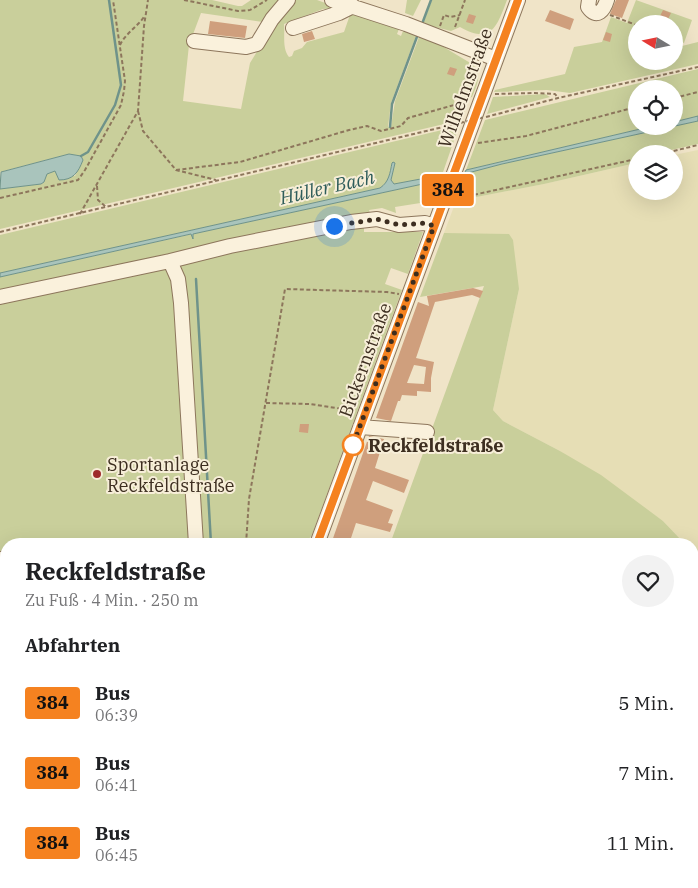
<!DOCTYPE html>
<html lang="de">
<meta charset="utf-8">
<style>
body{margin:0;font-family:"IBM Plex Serif",serif;background:#f2f2f2;color:#202124;height:100vh;display:flex;flex-direction:column;font-size:19px;white-space:nowrap}
*{box-sizing:border-box;margin:0}
p{font-size:16px;color:#757577}
.icon{flex:none;width:28px;height:28px;fill:none;stroke:currentColor;stroke-width:2;stroke-linecap:round;stroke-linejoin:round}
.map{position:relative;flex:1;overflow:hidden}
.sheet{position:absolute;left:0px;top:538px;width:699px;height:351px;display:flex;flex-direction:column;background:#fff;border-radius:20px 20px 0 0;box-shadow:0 5px 20px #0002}
.sheet>*{flex:none}
.badge{padding:0 10px;border-radius:4px;font-size:18px;line-height:32px}
.needle{width:32px;rotate:280deg}
.controls{position:absolute;left:628px;top:15px;display:grid;gap:10px}
.controls a{display:grid;place-items:center;width:55px;height:55px;border-radius:50%;background:#fff;box-shadow:0 5px 20px #0002;font-size:25px}
.you{position:absolute;width:25px;height:25px;margin:-12px;border:4px solid #fff;border-radius:50%;background:#1a73e8;box-shadow:0 0 0 8px #1a73e833}
.map>.badge{position:absolute;translate:-50% -50%;box-shadow:0 0 0 2px #fff}
h2{padding:0 25px;font-size:19px;line-height:45px}
.round{display:grid;place-items:center;flex:none;width:52px;height:52px;border-radius:26px;background:#f2f2f2}
.headline{display:flex;align-items:center;justify-content:space-between;height:85px;padding:0 25px}
h1{font-size:24px;font-weight:700;line-height:38px}
ul{padding:0;list-style:none}
li{display:flex;align-items:center;gap:15px;height:70px;padding:0 25px}
li div{flex:1}
li b{display:block;font-size:19px}
li em{font-style:normal}
li .badge{min-width:55px;font-weight:700;text-align:center}
.map>svg:first-child{display:block}
</style>
<div class="map">
<svg width="698" height="888" viewBox="0 0 698 888">
<rect width="100%" height="100%" fill="#f0e4c8"/>
<!-- farmland -->
<path fill="#e6deb5" d="M698,150V558L693,552L692,544H685L663,521L560,451L503,421L493,410L519,289L444,233L456,201L544,184L636,163V191H674V155Z"/>
<!-- green -->
<path fill="#c9cf9b" d="M0,0H212L238,6H242L251,0H280L263,22L201,13L189,45L183,101L241,109L250,63L275,22L293,0H317L339,8L323,9L284,24C285,35 282,49 289,57L292,56L294,51L302,48L307,42L344,32L351,12L399,29L397,34L401,36L403,31L416,36L391,103L388,127H391L395,101L419,37L437,43L472,64C483,74 477,85 472,97L464,100L459,97L454,100L455,104L465,110L461,120L0,229V189L41,184L44,182L47,174L55,171L57,174L75,176L83,160L81,156L69,154L0,172Z
M407,0H421L413,16L405,13Z
M432,0H507C497,26 492,45 460,27L451,31L423,24Z
M636,0L692,20L684,43L674,40V24H636V61H674V48L698,42V64L570,93L547,90L494,92L495,90L565,74L574,47L602,42L611,17L627,23Z
M698,69V116L674,122V89H636V126H653L466,170L485,120Z
M545,94L550,97L487,114L493,97Z
M698,121V144L671,150V154H636V163L544,184L456,201L457,192L464,174L502,164Z
M459,126L442,175L394,184L391,180L395,163H392C390,173 389,182 380,188L0,273V235Z
M441,180L433,201L395,207L396,213L382,208L369,210L370,213L381,212L397,219L364,224V232H423L408,274L391,268L385,284L402,290L312,535L305,544H6V578L0,579V277L192,234L193,239V234Z
M444,233L509,234L513,240L519,289L493,410L503,421L560,451L601,475L663,521L685,544H390L484,286L420,297Z
M693,552L698,558V617L693,614Z
M693,633L698,635V663L693,660Z
M0,692L6,694V755L0,753Z
M698,732V766H693V733Z
M693,772H698V834H693Z"/>
<!-- water -->
<path fill="#a9c4bc" stroke="#6f938a" d="M698,116V121L502,164L464,174L466,170L653,126H674V122Z
M69,154L81,156L83,160C78,173 73,180 59,180L55,171L47,174L44,182L41,184L0,189L1,172Z
M393,162L395,163L391,180L394,184L442,175L441,180L193,234V239L191,234L0,277V273L380,188C389,182 390,173 392,163Z"/>
<g fill="none" stroke-linecap="round" stroke-linejoin="round">
<!-- stream -->
<path stroke="#6f938a" stroke-width="2.5" d="M422,24L431,0
M390,127L392,104L418,34
M81,156L88,152L115,105L121,85L109,0
M196,279L211,544"/>
</g>
<!-- building -->
<path fill="#cf9f7d" fill-rule="evenodd" d="M616,0H629L622,18L610,14Z
M550,10L574,19L570,30L545,21Z
M663,10L671,13L668,19L660,16Z
M469,14L476,16L473,24L466,22Z
M210,21L247,26L245,38L208,34Z
M312,31L315,39L304,42L302,34Z
M606,32L612,34L610,42L603,40Z
M450,67L457,69L454,76L447,74Z
M473,288L483,291L480,298L472,295L435,302L416,358L434,362L431,378V392L417,391V396L402,395L400,401H398L391,421L376,418L418,302L429,306L427,296ZM414,365L426,367L424,384L407,383Z
M300,424H309L308,433L299,432Z
M369,436L384,439L375,468L409,480L404,493L373,481L366,500L393,510L388,523L393,524L390,532L356,523L349,544H331Z"/>
<g fill="none" stroke-linecap="round" stroke-linejoin="round">
<!-- minor casing -->
<g stroke="#8d765c" stroke-width="16">
<path id="minor" d="M332,0L406,24L496,59
M589,0L588,7C597,20 604,10 607,0
M293,28L339,13L353,6
M194,41L246,47L257,44L272,19L288,0
M170,261L230,246L351,222L377,219L399,225L425,223L434,226
M0,297L170,261L178,279L181,303L196,544
M360,427L427,432
M317,544L518,0
M0,559L6,558
M0,593L6,592
M692,624L698,627
M692,684H694
M0,700L6,701
M0,807L6,809
M0,846L6,826
M308,882V888
M382,882V888
M636,882L637,888
M93,888L94,882
M229,888V882
M491,888V882"/>
</g>
<!-- path -->
<path stroke="#8d765c" stroke-width="2" stroke-dasharray="4 2.5" stroke-linecap="butt" d="M184,0L238,11L250,10L267,0
M610,15L636,25
M440,26L444,15L450,17L460,15
M455,27L465,0
M674,39L682,42
M120,45C125,34 137,27 144,17
M495,94L535,93L555,94L558,98
M674,98L698,92
M138,111L143,131L176,170L216,180
M486,117L558,98L698,67
M478,143L526,136L636,107
M661,154L698,145
M176,170L240,162L349,130L367,126L381,131L401,126L408,118L461,103
M97,186L98,200L106,207
M0,198L78,180L85,170L121,105L124,91L125,81L113,0
M455,199L636,159
M80,214L138,111L144,26L148,0
M0,232L460,123
M266,403L310,404L356,411
M246,544L249,499L285,289L387,292L399,294
M694,695L697,755
M0,725L6,726"/>
<!-- minor -->
<use href="#minor" stroke="#faf1dc" stroke-width="14"/>
<!-- path-bridge -->
<path stroke="#8d765c" stroke-width="2" stroke-dasharray="4 2.5" stroke-linecap="butt" d="M460,123L485,117"/>
</g>
<g fill="none" stroke-linecap="round" stroke-linejoin="round">
<!-- line casing -->
<g stroke="#fff" stroke-width="11">
<path id="line" d="M317,544L518,0"/>
</g>
<!-- line -->
<use href="#line" stroke="#f58220" stroke-width="8"/>
<!-- walk -->
<path stroke="#3d2e20" stroke-width="5" stroke-dasharray="0 9" d="M334,226L377,219L399,225L425,223L434,226L353,445"/>
</g>
<!-- markers -->
<circle fill="#fff" stroke="#f58220" stroke-width="2.5" cx="353" cy="445" r="10"/>
<circle fill="#9e2a2b" stroke="#f7eed8" stroke-width="2" cx="97" cy="474" r="5"/>
<g text-anchor="middle" dominant-baseline="central" stroke-width="4" stroke-linejoin="round" paint-order="stroke">
<!-- street labels -->
<g font-size="18" fill="#3d2e20" stroke="#f7eed8">
<text transform="translate(465 88) rotate(-70)">Wilhelmstraße</text>
<text transform="translate(365 360) rotate(-70)">Bickernstraße</text>
</g>
<!-- stop labels -->
<g font-size="18" font-weight="bold" fill="#3d2e20" stroke="#f7eed8" text-anchor="start">
<text x="368" y="445">Reckfeldstraße</text>
</g>
<!-- poi labels -->
<g font-size="18" fill="#3d2e20" stroke="#f7eed8" text-anchor="start">
<text x="107" y="464">Sportanlage<tspan x="107" dy="21">Reckfeldstraße</tspan></text>
</g>
<!-- water labels -->
<g font-size="19" font-style="italic" fill="#2f5d5a" stroke="#f7eed8">
<text transform="translate(327 187) rotate(-13)">Hüller Bach</text>
</g>
</g>
</svg>
<div class="controls">
<a><svg class="needle" viewBox="-14 -14 28 28"><path d="M0-13l5 13h-10z" fill="#e53935"/><path d="M0 13l5-13h-10z" fill="#757577"/></svg></a>
<a><svg class="icon" aria-label="locate" viewBox="0 0 24 24"><circle cx="12" cy="12" r="6"/><path d="M12 2v4M12 18v4M2 12h4M18 12h4"/></svg></a>
<a><svg class="icon" aria-label="layers" viewBox="0 0 24 24"><path d="M12 4l9 5-9 5-9-5zM3 14l9 5 9-5"/></svg></a>
</div>
<div class="you" style="left:334px;top:226px"></div>
<b class="badge" style="left:448px;top:190px;background:#f58220;color:#111">384</b>
<section class="sheet">
<div class="headline"><div><h1>Reckfeldstraße</h1><p>Zu Fuß · 4 Min. · 250 m</p></div><a class="round"><svg class="icon" aria-label="heart" viewBox="0 0 24 24"><path d="M12 20l-8-8c-3-5 5-10 8-4 3-6 11-1 8 4z"/></svg></a></div>
<h2>Abfahrten</h2>
<ul>
<li><span class="badge" style="background:#f58220;color:#111">384</span><div><b>Bus</b><p>06:39</p></div><em>5 Min.</em></li>
<li><span class="badge" style="background:#f58220;color:#111">384</span><div><b>Bus</b><p>06:41</p></div><em>7 Min.</em></li>
<li><span class="badge" style="background:#f58220;color:#111">384</span><div><b>Bus</b><p>06:45</p></div><em>11 Min.</em></li>
</ul>
</section>
</div>
